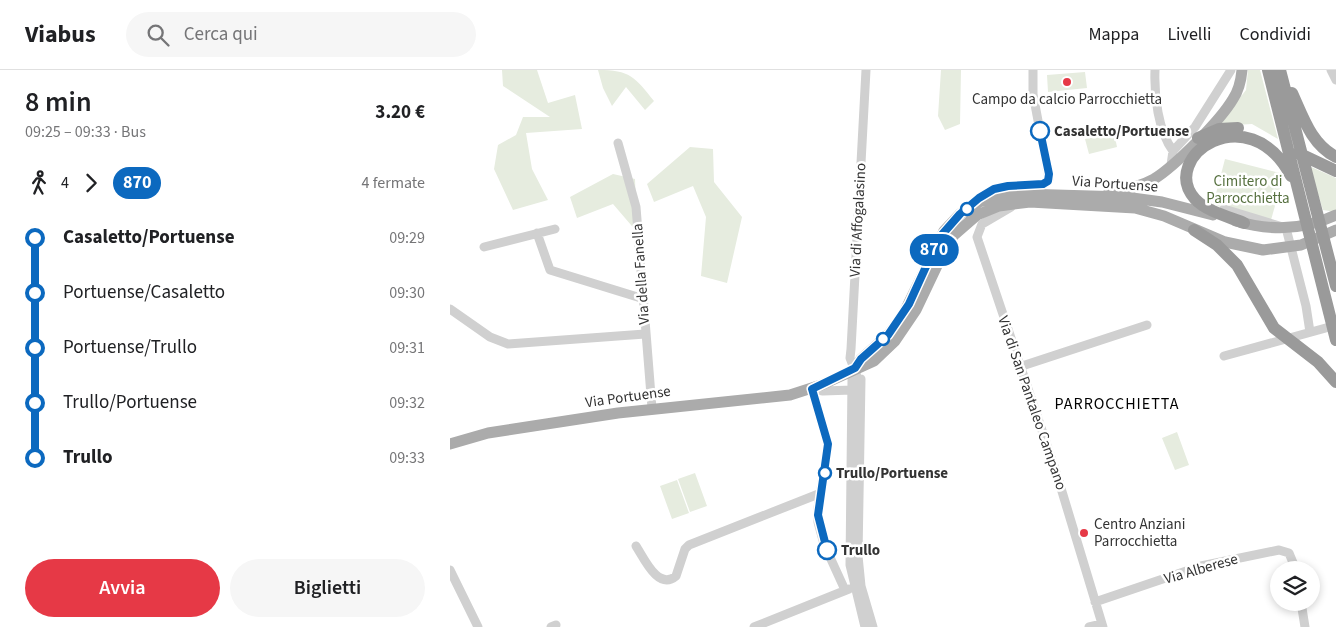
<!DOCTYPE html>
<html lang="it">
<meta charset="utf-8">
<style>
body{margin:0;font-family:"Source Sans 3",sans-serif;background:#f6f6f6;color:#202124;height:100vh;display:flex;flex-direction:column;font-size:19px;white-space:nowrap}
*{box-sizing:border-box;margin:0}
p{font-size:16px;color:#757577}
.icon{flex:none;width:28px;height:28px;fill:none;stroke:currentColor;stroke-width:2;stroke-linecap:round;stroke-linejoin:round}
.map{position:relative;flex:1;overflow:hidden}
.details{display:flex;flex-direction:column;background:#fff;width:450px}
.details>*{flex:none}
.badge{padding:0 10px;border-radius:16px;font-size:18px;line-height:32px}
.tools{position:absolute;left:820px;top:491px;display:grid;gap:10px}
.tools a{display:grid;place-items:center;width:50px;height:50px;border-radius:50%;background:#fff;box-shadow:0 2px 8px #0003;font-size:25px}
.map>.badge{position:absolute;translate:-50% -50%;box-shadow:0 0 0 2px #fff}
.legs{display:flex;align-items:center;gap:8px;height:55px;padding:0 25px;font-size:16px}
.legs p{margin-inline-start:auto}
.headline{display:flex;align-items:center;justify-content:space-between;height:85px;padding:0 25px}
h1{font-size:28px;font-weight:600;line-height:38px}
.cta{display:flex;gap:10px;margin-top:auto;padding:10px 25px}
.cta a{flex:1;height:58px;border-radius:30px;background:#e63946;color:#fff;font-size:20px;font-weight:600;line-height:58px;text-align:center}
.cta a+a{background:#f6f6f6;color:#202124}
ul{padding:0 25px;list-style:none}
li{display:flex;align-items:center;gap:18px;height:55px;font-size:19px}
li i{display:grid;place-items:center;width:8px;height:100%;margin:0 6px;background:currentColor}
li i::after{content:'';width:12px;height:12px;margin:-6px;border:4px solid;border-radius:50%;background:#fff}
li p{margin-inline-start:auto}
li:first-child i{background:linear-gradient(#0000 50%,currentColor 0)}
li:last-child i{background:linear-gradient(currentColor 50%,#0000 0)}
header{display:flex;align-items:center;gap:30px;box-sizing:border-box;height:70px;padding:0 25px;background:#fff;border-bottom:1px solid #e0e0e0}
header strong{font-size:24px}
nav{display:flex;gap:28px;margin-inline-start:auto;font-size:18px}
.search{width:350px;height:45px;background:#f6f6f6;display:flex;align-items:center;gap:12px;box-sizing:border-box;padding:0 18px;border-radius:28px;color:#757577;font-size:19px}
main{display:flex;flex:1;min-height:0}
.map>svg:first-child{display:block}
</style>
<header>
<strong>Viabus</strong>
<div class="search"><svg class="icon" aria-label="search" viewBox="0 0 24 24"><circle cx="10" cy="10" r="6"/><path d="M15 15l6 6"/></svg>Cerca qui</div>
<nav><a>Mappa</a><a>Livelli</a><a>Condividi</a></nav>
</header>
<main>
<section class="details">
<div class="headline"><div><h1>8 min</h1><p>09:25 – 09:33 · Bus</p></div><b>3.20 €</b></div>
<div class="legs"><svg class="icon" aria-label="walk" viewBox="0 0 24 24"><circle cx="13" cy="4" r="2"/><path d="M13 8l-2 6 4 7M11 14l-3 7M7 12l3-4h3l4 4"/></svg>4<svg class="icon" aria-label="forward" viewBox="0 0 24 24"><path d="M9 5l7 7-7 7"/></svg><b class="badge" style="background:#0c69bf;color:#fff">870</b><p>4 fermate</p></div>
<ul>
<li><i style="color:#0c69bf"></i><b>Casaletto/Portuense</b><p>09:29</p></li>
<li><i style="color:#0c69bf"></i><span>Portuense/Casaletto</span><p>09:30</p></li>
<li><i style="color:#0c69bf"></i><span>Portuense/Trullo</span><p>09:31</p></li>
<li><i style="color:#0c69bf"></i><span>Trullo/Portuense</span><p>09:32</p></li>
<li><i style="color:#0c69bf"></i><b>Trullo</b><p>09:33</p></li>
</ul>
<div class="cta"><a>Avvia</a><a>Biglietti</a></div>
</section>
<div class="map">
<svg width="886" height="557" viewBox="0 0 886 557">
<rect width="100%" height="100%" fill="#fff"/>
<!-- green -->
<path fill="#e6ecdf" d="M52,0H87L98,33L125,25L132,59L76,63L82,99L98,130L63,140L44,99L48,75L66,65L73,47H100L53,16Z
M148,0C180,0 185,7 204,31L195,40L176,17L162,36L153,18Z
M491,0H511L510,54L495,60L488,46Z
M798,0H810L828,69L802,54L768,56L796,20Z
M635,2L637,18L598,22L597,5Z
M664,62L667,77L639,84L635,69Z
M240,77L263,79L264,112L292,147L277,213L251,206L256,147L243,116L204,132L197,114Z
M775,89L834,104L821,150L763,135Z
M859,96L886,108V142L873,140Z
M163,104L185,109L187,162L163,134L127,148L120,127Z
M727,362L739,395L725,400L712,368Z
M245,403L257,436L240,442L228,409Z
M227,410L239,443L222,449L210,416Z"/>
<g fill="none" stroke-linecap="round" stroke-linejoin="round">
<!-- minor -->
<path stroke="#d0d0d0" stroke-width="9" d="M705,0C704,25 708,61 723,81
M881,0L886,10
M168,73L186,137L202,338
M721,95L723,81L745,57L781,0
M526,130L550,117L593,114L599,109L583,24V0
M561,137L532,154L527,167L607,405L653,557
M774,139L836,158L856,236L860,262
M87,163L100,200L194,229
M34,177L105,159
M0,239L40,267L58,274L195,264
M774,286L883,256
M569,297L697,255
M405,299L402,309L400,495L415,557
M411,309L408,486L411,516L423,557
M410,314L400,288L401,279L416,0
M186,476C194,488 208,521 226,506L235,479L239,475L371,423
M0,500L28,557
M395,520L374,474L368,452V438L378,374L362,319L373,321L402,320
M645,532L751,496L829,480L839,483L846,500
M851,532L855,557
M101,557L106,555
M304,557L399,519
M639,557L652,554"/>
<!-- major -->
<path stroke="#ababab" stroke-width="11" d="M659,122C674,120 690,117 704,109C725,96 770,51 783,29C789,20 791,11 792,0
M786,151C820,161 853,161 886,145
M406,297L411,289L438,265L453,245L494,161L510,144L529,132L544,127L572,124L675,127L712,132L763,145
M0,374L38,363L168,343L340,325L371,315L424,291L445,271L466,240L494,181L504,165L527,145L549,136L580,132L685,138L714,146L775,172L813,180L851,175L886,160"/>
<!-- highway -->
<path stroke="#9a9a9a" stroke-width="12" d="M818,0L886,270
M830,0L886,216
M842,23C853,47 861,74 886,87
M748,68L769,59L788,58
M848,83L886,101
M794,153C779,147 756,141 745,129C708,87 798,25 841,106
M744,160L767,175L787,195L824,258L868,292L886,312"/>
</g>
<g fill="none" stroke-linecap="round" stroke-linejoin="round">
<!-- line-1 casing -->
<g stroke="#fff" stroke-width="11">
<path id="line-1" d="M377,480L368,445L378,374L362,319L405,298L411,289L438,265L459,234L489,168L510,144L529,128L544,119L558,116L593,114L598,111L599,104L590,61"/>
</g>
<!-- line-1 -->
<use href="#line-1" stroke="#0c69bf" stroke-width="8"/>
</g>
<!-- markers -->
<g fill="#e63946" stroke="#fff" stroke-width="2">
<circle cx="617" cy="12" r="5"/>
<circle cx="634" cy="463" r="5"/>
</g>
<g fill="#fff" stroke="#0c69bf" stroke-width="2.5">
<circle cx="590" cy="61" r="9"/>
<circle cx="517" cy="139" r="6"/>
<circle cx="433" cy="269" r="6"/>
<circle cx="375" cy="403" r="6"/>
<circle cx="377" cy="480" r="9"/>
</g>
<g text-anchor="middle" dominant-baseline="central" stroke-width="5" stroke-linejoin="round" paint-order="stroke">
<!-- poi labels -->
<g font-size="15" fill="#333" stroke="#fff">
<text x="617" y="29">Campo da calcio Parrocchietta</text>
<text x="644" y="454" text-anchor="start">Centro Anziani<tspan x="644" dy="17">Parrocchietta</tspan></text>
</g>
<!-- stop labels -->
<g font-size="15" font-weight="bold" fill="#333" stroke="#fff" text-anchor="start">
<text x="604" y="61">Casaletto/Portuense</text>
<text x="386" y="403">Trullo/Portuense</text>
<text x="391" y="480">Trullo</text>
</g>
<!-- park labels -->
<g font-size="15" fill="#56703f" stroke="#fff">
<text x="798" y="111">Cimitero di<tspan x="798" dy="17">Parrocchietta</tspan></text>
</g>
<!-- street labels -->
<g font-size="15" fill="#333" stroke="#fff">
<text transform="translate(665 114) rotate(4)">Via Portuense</text>
<text transform="translate(408 150) rotate(-87)">Via di Affogalasino</text>
<text transform="translate(191 204) rotate(-94)">Via della Fanella</text>
<text transform="translate(178 327) rotate(-8)">Via Portuense</text>
<text transform="translate(582 333) rotate(71)">Via di San Pantaleo Campano</text>
<text transform="translate(751 499) rotate(-16)">Via Alberese</text>
</g>
<!-- neighbourhood labels -->
<g font-size="16" letter-spacing="1" fill="#000" stroke="#fff">
<text x="667" y="334">PARROCCHIETTA</text>
</g>
</g>
</svg>
<div class="tools">
<a><svg class="icon" aria-label="layers" viewBox="0 0 24 24"><path d="M12 4l9 5-9 5-9-5zM3 14l9 5 9-5"/></svg></a>
</div>
<b class="badge" style="left:484px;top:180px;background:#0c69bf;color:#fff">870</b>
</div>
</main>
